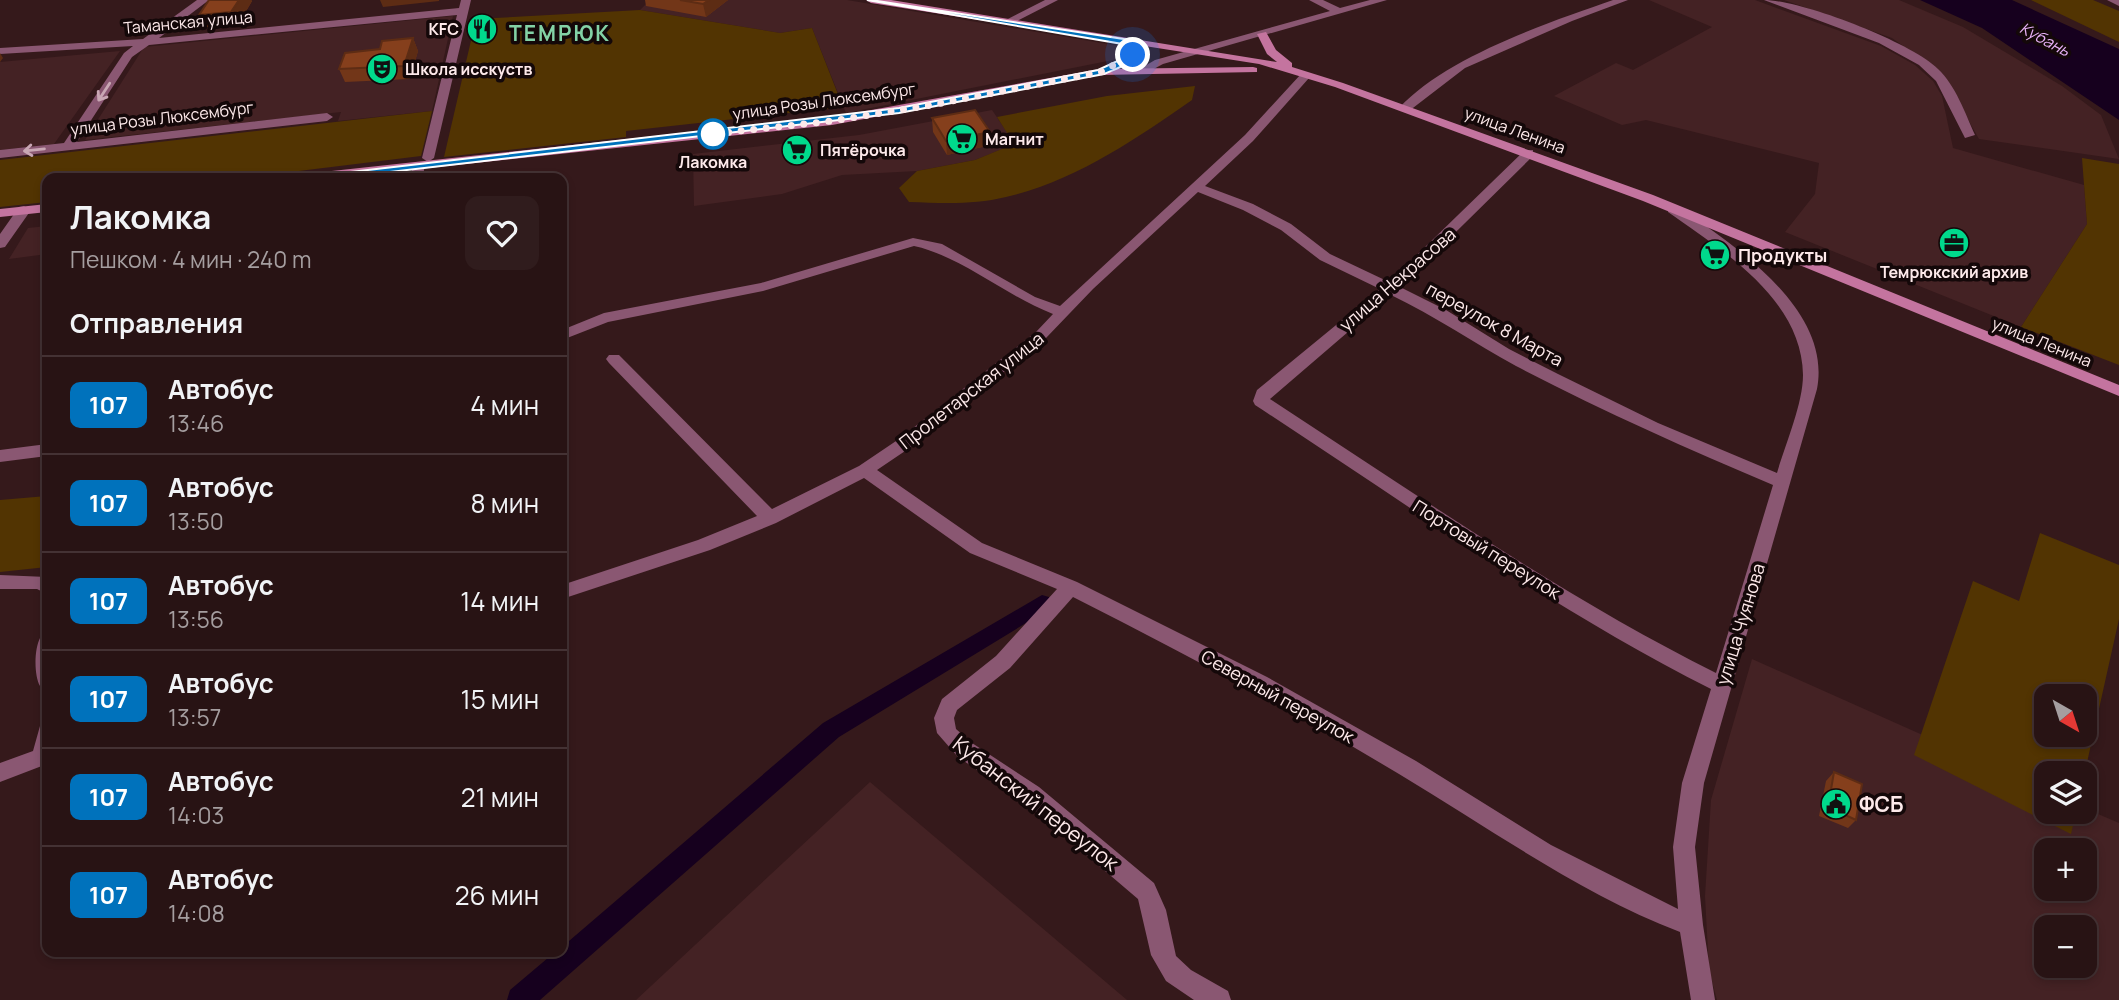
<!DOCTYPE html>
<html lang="ru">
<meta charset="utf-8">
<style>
body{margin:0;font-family:Manrope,sans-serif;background:#301c1d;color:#f1f3f6;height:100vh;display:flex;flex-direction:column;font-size:26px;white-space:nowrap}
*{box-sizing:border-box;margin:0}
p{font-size:23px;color:#a59ea0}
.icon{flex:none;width:38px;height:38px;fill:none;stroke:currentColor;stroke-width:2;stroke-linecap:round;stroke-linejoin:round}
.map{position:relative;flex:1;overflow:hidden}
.side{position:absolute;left:42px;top:173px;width:525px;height:784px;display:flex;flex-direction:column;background:#281314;border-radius:14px;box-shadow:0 4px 10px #0003,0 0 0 2px #443234}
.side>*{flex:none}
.badge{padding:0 14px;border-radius:10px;font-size:24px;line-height:46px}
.needle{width:46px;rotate:141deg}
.tools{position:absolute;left:2034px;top:684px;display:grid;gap:14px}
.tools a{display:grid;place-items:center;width:63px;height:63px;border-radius:14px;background:#281314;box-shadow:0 4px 10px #0003,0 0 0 2px #443234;font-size:35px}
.you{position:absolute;width:35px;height:35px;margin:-18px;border:5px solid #fff;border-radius:50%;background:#1a73e8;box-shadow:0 0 0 10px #1a73e833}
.map>.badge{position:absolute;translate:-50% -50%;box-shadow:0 0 0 4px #fff}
h2{padding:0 28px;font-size:26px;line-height:63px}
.round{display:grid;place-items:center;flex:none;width:74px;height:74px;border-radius:14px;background:#301c1d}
.overview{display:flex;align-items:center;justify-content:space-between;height:119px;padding:0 28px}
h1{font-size:33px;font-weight:700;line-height:52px}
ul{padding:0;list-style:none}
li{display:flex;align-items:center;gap:21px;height:98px;padding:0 28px;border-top:2px solid #443234}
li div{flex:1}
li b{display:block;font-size:26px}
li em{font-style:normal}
li .badge{min-width:77px;font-weight:700;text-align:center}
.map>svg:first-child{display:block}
</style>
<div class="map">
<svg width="2119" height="1000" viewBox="0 0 2119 1000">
<rect width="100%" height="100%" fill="#35191b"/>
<!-- built -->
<path fill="#442224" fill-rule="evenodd" d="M650,0H847L1119,46L1123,58L846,113L812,28L780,33L640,10Z
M1649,0H1755L1881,46L1915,65L1933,81L1942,96L1953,148L2084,185L2087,224L2021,327L1785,232L1815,194L1819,163L1646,120L1622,125L1554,96L1616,63L1633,70L1712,27Z
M1784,0H1899L1963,27L2062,86L2101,115L2119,159L1979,139L1942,74L1892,38Z
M453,16L432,111L338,121L341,112L85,140L144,47Z
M120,51L54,144L0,150V62Z
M992,110L1015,144L975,160L917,171L842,175L782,194L694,206L693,154L859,135Z
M47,226V254L9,259L28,228Z
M1752,659L2046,790V812H2084V808L2119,823V1000H1717L1709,970L1705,896L1711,800ZM2046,850H2084V889H2046ZM2046,928H2084V966H2046Z
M870,782L1127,1000H636Z"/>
<!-- green -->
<path fill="#523402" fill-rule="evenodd" d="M2031,0H2093L2119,11V42Z
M640,10L780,33L812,28L843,107L626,131V137L444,157L476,19Z
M1195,86L1192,100C1136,139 1075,181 1006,197C974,205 942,203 909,202L899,188L917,171L975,160L1014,144L997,117L1107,96Z
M432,111L421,156L242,178H47V202L0,207V160Z
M2082,158L2119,164V365L2021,327L2087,224Z
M47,496V567L0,572V500Z
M2040,533L2119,565V619L2084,776L2046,774V812H2076L2071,834L1914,755L1973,581L2019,601ZM2046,696H2084V735H2046Z"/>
<!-- water -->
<path fill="#16001e" d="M1920,0H2012L2119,49V120L1982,28Z"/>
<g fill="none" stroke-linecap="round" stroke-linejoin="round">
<!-- canal -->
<path fill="#16001e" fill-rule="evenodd" d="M1042,595L1049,597L1052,603L1049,609L839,737L540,1000H507L510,990L555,952H562V947L823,723Z"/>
<!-- street -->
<path fill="#8a5772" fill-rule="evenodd" d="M197,0H209L159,38L459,8L461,0H471L434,158L428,162L422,158L457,15L149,45L132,57L77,142L327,113L333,117L327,121L0,158V150L64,143L124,53L133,46L0,54V48L143,39Z
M1045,0H1058L1009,25L1000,23Z
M1309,0H1323L1340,8L1370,0H1387L1163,64L1148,72L1138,70L1155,60L1330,11Z
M1613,0H1628L1572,21L1465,68L1409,111L1399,108C1446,57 1547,23 1613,0Z
M1764,0C1801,0 1911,42 1938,69C1956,86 1965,113 1975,135L1965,138L1936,81L1919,65L1879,43Z
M2107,0H2119V6Z
M1305,73L1309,74V78L1253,141L1205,186L1253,204L1291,224L1330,254L1389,282L1525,150H1533V156L1400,287L1446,310L1509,349L1558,374L1658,423L1777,473C1785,445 1803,404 1803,375C1802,299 1723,251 1668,212V206L1673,205C1687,209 1701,223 1713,231C1761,266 1830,321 1817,389L1704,783L1695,847L1703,925L1715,1000H1691L1680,932C1579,893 1491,829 1399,774C1292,710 1183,653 1073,597L1010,668L957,710L954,718L956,729L972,743L1039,787L1154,883L1166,910L1176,956L1191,970L1228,991L1231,1000H1194L1166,981L1151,955L1138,899L1023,801L958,757L937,733L934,718L942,699L996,656L1057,589L970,553L864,478L776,523L710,550L562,599V585L698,540L757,516L609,363L606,359L609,355H619L772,509L859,466L899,439L1036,332L1053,314C1006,296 961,256 914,246L763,291L608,322L562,340V330L604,313L761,283L913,238L942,244L1035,297L1060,306L1245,135L1301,74ZM1198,192L1243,210L1281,230L1320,260L1380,289L1257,390L1253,401L1255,405C1405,503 1551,608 1711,689L1682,783L1673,847L1678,909L1551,845L1416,761L1267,677L1077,582L982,543L877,470L911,447L1046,338L1093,289ZM1391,295C1435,316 1474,343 1516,366C1600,410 1686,448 1773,485L1716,673C1560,595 1416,494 1270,399Z
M419,162L425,166L422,178H410L413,166Z
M24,206L31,210L5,247L0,248V234L19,207Z
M47,444V456L0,462V450Z
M0,575L47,577V594L37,589H0Z
M47,636V688L40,686C34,675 34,650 40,638Z
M47,723V764L0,782V763L33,751L40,726Z"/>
<!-- secondary -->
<path fill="#c4749f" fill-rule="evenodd" d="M866,0H891L1277,62L1267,54L1257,34L1266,32L1276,50L1292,63V67L1343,83L1653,195L2119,385V396L1643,201L1335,87L1259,64L871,3Z
M1253,67L1257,68V72L1100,75L832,125L335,178H298L304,174L832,117L1100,69Z
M47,204V212L0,217V209Z"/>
</g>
<!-- wall -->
<path fill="#723618" d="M209,0H251L252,1L238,25L206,27L199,15Z
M645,0H728L706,17L646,6Z
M413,38L418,51L410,79L345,82L339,69Z
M932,118L991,145L947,155L933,132Z
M1834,772L1856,820L1848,828L1819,816L1826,781Z"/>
<!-- shaded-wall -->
<path fill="#5d2c14" d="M239,0H251L252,1L238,25L231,12Z
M380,0H439V1L383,7Z
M709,0H728L706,17L703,4Z
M413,38L418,51L410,79L404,66Z
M0,53L3,58L0,62Z
M990,132L991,145L947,155L946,141Z"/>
<!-- building -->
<path fill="#853f1c" stroke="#5d2c14" stroke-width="2" d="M209,0H239L231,12L199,15Z
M680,0H709L703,4Z
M413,38L404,66L339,69L345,53L380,49L382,41Z
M975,110L990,132L946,141L932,118Z
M1834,772L1862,784L1856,820L1828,807Z"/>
<!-- one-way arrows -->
<defs><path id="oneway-shaft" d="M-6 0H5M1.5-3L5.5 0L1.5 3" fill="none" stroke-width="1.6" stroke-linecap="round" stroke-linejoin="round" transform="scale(1.75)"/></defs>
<g stroke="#c9a7b4">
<use href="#oneway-shaft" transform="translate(104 92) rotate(123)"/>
<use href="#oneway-shaft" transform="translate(34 150) rotate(174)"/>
</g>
<!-- line -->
<path fill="#0072bc" stroke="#fff" stroke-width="2" d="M867,0H871L1130,40L1139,49C1135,64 1117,68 1104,74L899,113L304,182L299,178L899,108L1098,70L1122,59L1130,49L1128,45Z"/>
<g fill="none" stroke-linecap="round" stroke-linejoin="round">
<!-- walk -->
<path stroke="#fde9ea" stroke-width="7" stroke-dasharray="0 12.6" d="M713,134L702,135L832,121L926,106L1101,72L1133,55"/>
</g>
<!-- icons -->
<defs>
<g id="restaurant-disc" transform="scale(1.575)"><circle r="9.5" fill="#00d98c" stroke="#140809"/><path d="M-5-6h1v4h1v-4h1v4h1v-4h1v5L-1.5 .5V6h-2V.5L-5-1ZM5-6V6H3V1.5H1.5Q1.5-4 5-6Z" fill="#111"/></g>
<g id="theatre-disc" transform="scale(1.575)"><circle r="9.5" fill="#00d98c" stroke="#140809"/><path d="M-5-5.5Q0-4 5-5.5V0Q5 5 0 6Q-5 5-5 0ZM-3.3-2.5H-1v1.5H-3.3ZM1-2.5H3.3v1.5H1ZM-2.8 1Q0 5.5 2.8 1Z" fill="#111"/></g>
<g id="supermarket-disc" transform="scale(1.575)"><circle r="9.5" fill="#00d98c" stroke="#140809"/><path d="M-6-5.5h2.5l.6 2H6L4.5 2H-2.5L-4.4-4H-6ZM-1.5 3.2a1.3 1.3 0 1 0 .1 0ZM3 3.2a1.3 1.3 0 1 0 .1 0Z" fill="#111"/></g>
<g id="office-disc" transform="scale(1.575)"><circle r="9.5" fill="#00d98c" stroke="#140809"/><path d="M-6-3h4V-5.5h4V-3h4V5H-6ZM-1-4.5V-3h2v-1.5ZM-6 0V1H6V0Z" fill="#111"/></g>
<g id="civic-disc" transform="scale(1.575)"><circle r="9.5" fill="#00d98c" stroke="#140809"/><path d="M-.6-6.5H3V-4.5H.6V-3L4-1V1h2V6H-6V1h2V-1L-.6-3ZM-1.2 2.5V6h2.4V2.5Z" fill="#111"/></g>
</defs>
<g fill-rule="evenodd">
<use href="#restaurant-disc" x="482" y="29"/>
<use href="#theatre-disc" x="382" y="69"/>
<use href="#supermarket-disc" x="962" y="139"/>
<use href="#supermarket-disc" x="797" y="150"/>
<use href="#office-disc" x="1954" y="243"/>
<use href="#supermarket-disc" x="1715" y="255"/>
<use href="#civic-disc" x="1836" y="804"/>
</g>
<!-- markers -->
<circle fill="#fff" stroke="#0072bc" stroke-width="3.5" cx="713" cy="134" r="14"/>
<g text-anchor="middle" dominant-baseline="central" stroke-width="7" stroke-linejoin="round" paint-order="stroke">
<!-- far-street labels -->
<g font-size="16" fill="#fde9ea" stroke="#140809">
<text transform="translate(188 22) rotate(-5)">Таманская улица</text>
<text transform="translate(824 101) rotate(-8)">улица Розы Люксембург</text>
<text transform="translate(162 118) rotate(-7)">улица Розы Люксембург</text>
<text transform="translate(1515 130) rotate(20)">улица Ленина</text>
<text transform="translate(2042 342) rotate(22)">улица Ленина</text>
</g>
<!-- far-poi labels -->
<g font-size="16" font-weight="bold" fill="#fde9ea" stroke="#140809" text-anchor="start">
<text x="459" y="29" text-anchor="end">KFC</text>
<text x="405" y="69">Школа исскуств</text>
<text x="985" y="139">Магнит</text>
<text x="820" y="150">Пятёрочка</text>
<text x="1954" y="272" text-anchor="middle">Темрюкский архив</text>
</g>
<!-- far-water labels -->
<g font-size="16" font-style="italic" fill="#e6b0f5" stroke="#140809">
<text transform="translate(2045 39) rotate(28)">Кубань</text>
</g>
<!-- far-stop labels -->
<g font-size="16" font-weight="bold" fill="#fde9ea" stroke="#140809">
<text x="713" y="162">Лакомка</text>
</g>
<!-- poi labels -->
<g font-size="18" font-weight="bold" fill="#fde9ea" stroke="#140809" text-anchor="start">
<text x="1738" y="255">Продукты</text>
</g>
<!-- street labels -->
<g font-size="18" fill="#fde9ea" stroke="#140809">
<text transform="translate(1397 279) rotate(-41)">улица Некрасова</text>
<text transform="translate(1495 324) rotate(29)">переулок 8 Марта</text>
<text transform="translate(971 390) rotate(-38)">Пролетарская улица</text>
<text transform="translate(1487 549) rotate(32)">Портовый переулок</text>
<text transform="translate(1740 624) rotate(-73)">улица Чуянова</text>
<text transform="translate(1278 696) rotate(29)">Северный переулок</text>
</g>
<!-- far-district labels -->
<g font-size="21" font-weight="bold" letter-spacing="2" fill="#83d2a6" stroke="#140809">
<text x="560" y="33">ТЕМРЮК</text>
</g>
<!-- near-street labels -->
<g font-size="21" fill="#fde9ea" stroke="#140809">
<text transform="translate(1036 803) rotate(38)">Кубанский переулок</text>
</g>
<!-- near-poi labels -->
<g font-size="21" font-weight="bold" fill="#fde9ea" stroke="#140809" text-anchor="start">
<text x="1859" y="804">ФСБ</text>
</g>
</g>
</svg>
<div class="tools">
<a><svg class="needle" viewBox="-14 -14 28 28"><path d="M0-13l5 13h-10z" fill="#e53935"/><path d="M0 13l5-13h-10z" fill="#a59ea0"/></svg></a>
<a><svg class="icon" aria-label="layers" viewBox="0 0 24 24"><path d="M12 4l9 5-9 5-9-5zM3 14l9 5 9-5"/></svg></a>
<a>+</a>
<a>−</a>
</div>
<div class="you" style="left:1133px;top:55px"></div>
<section class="side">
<div class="overview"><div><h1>Лакомка</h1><p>Пешком · 4 мин · 240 m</p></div><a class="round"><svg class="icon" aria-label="heart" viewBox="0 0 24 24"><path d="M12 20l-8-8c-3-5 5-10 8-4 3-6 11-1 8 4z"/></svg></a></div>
<h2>Отправления</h2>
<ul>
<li><span class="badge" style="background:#0072bc;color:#fff">107</span><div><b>Автобус</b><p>13:46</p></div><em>4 мин</em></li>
<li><span class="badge" style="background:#0072bc;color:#fff">107</span><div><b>Автобус</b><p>13:50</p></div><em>8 мин</em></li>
<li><span class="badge" style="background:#0072bc;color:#fff">107</span><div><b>Автобус</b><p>13:56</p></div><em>14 мин</em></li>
<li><span class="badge" style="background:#0072bc;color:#fff">107</span><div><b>Автобус</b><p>13:57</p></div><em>15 мин</em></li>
<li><span class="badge" style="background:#0072bc;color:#fff">107</span><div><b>Автобус</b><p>14:03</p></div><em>21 мин</em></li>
<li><span class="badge" style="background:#0072bc;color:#fff">107</span><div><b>Автобус</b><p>14:08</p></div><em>26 мин</em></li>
</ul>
</section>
</div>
